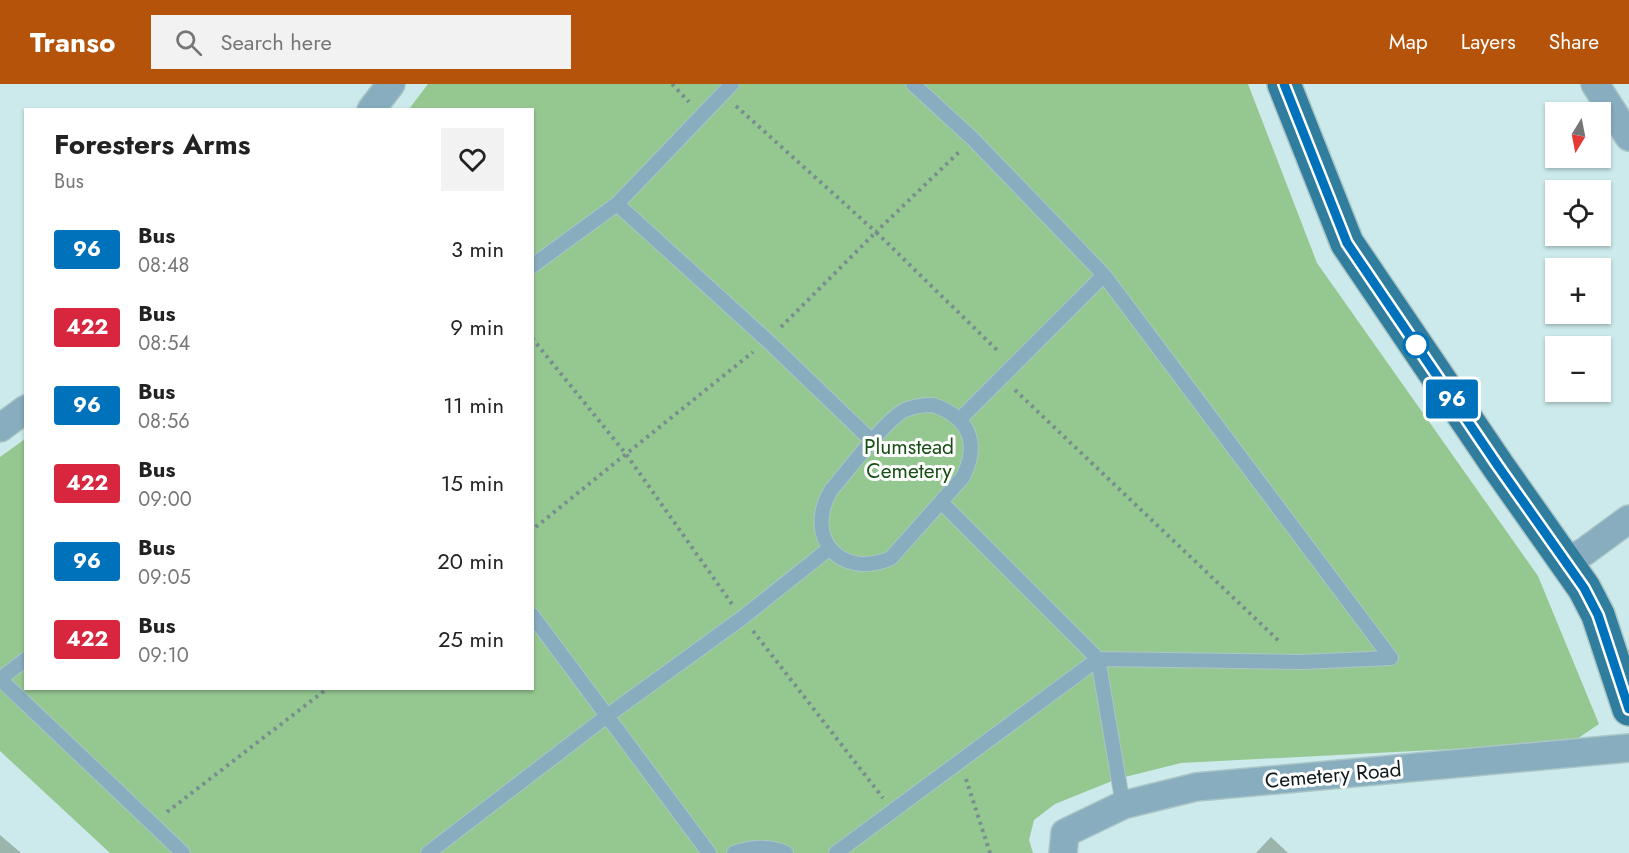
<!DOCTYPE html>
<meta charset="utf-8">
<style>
body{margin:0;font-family:Jost,sans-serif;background:#f2f2f2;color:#222;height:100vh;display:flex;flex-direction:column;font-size:22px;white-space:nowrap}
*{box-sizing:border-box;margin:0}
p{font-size:20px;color:#767676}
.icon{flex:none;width:33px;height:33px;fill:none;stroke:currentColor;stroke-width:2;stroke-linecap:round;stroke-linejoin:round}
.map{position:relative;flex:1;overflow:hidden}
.details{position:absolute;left:24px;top:24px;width:510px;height:582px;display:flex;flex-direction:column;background:#fff;border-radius:0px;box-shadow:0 2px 4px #0004}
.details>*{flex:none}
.badge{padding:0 12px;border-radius:4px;font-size:21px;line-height:39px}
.needle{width:39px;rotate:190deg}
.fabs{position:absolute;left:1545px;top:18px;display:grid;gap:12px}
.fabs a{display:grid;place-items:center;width:66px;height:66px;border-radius:0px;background:#fff;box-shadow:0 2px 4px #0004;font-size:30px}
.map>.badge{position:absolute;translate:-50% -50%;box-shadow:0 0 0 3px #fff}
.round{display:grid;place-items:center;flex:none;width:63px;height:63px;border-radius:0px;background:#f2f2f2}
.summary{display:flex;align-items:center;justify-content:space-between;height:102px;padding:0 30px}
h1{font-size:28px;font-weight:700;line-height:45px}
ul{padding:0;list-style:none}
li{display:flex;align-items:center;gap:18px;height:78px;padding:0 30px}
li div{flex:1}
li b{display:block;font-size:22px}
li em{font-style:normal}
li .badge{min-width:66px;font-weight:700;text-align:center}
header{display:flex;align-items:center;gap:36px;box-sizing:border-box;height:84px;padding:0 30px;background:#b45309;color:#fff}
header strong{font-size:28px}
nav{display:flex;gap:33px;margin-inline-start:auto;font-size:21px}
.search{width:420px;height:54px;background:#f2f2f2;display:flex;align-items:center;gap:15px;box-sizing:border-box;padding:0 21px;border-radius:0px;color:#767676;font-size:22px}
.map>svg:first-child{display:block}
</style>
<header>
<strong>Transo</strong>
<div class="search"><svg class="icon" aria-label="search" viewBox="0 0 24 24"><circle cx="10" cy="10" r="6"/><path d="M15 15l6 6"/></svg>Search here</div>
<nav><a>Map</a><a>Layers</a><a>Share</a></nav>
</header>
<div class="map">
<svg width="1629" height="769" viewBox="0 0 1629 769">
<rect width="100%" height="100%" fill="#cceaeb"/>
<!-- green -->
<path fill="#95c891" d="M428,0H1248L1317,179L1538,492L1599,640L1571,659L1181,679L1117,695L1055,720L1034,736L1029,756L1033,769H110L0,667V373L25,355L26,604H532V26L409,25Z"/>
<!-- building -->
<path fill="#9bb5ac" d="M0,751L21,769H0Z
M1271,753L1288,769H1256Z"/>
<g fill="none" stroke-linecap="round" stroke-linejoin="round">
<!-- lane casing -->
<g stroke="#aac5c6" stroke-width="16">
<path id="lane" d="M617,120L768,257L873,358
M532,182L617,120L732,0
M933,321C969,333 980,359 963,393L891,474C841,496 803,454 831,406C847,388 886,335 905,326C914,322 923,321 933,321Z
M960,335L1104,191
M941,418L1098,575L1123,721
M532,531L709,769
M0,595L183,769
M0,595L26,575
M428,769L607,632L742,534L830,464
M734,769C752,763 768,761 786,769
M836,769L1098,575L1302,578L1391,574L1104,191L973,55L913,0"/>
</g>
<!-- street casing -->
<g stroke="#aac5c6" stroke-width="30">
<path id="street" d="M1595,0L1629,53
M371,26L391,0
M0,344L26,325
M1565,478L1584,468L1629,435
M1063,769L1065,749L1123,721L1196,703L1629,664"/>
</g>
<!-- primary casing -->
<g stroke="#aac5c6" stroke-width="36">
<path id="primary" d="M1284,0L1347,159L1498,382L1584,504L1598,531L1629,625"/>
</g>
<!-- path -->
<path stroke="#788e8f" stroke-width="4" stroke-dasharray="3 4.5" stroke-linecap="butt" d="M672,0L689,18
M736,22L876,148L959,68
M781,243L876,148L1000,269
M532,254L626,370L532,446
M1015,306L1281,559
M732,520L626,370L753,268
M753,547L883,714
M966,695L990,769
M167,728L328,604"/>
<!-- lane -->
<use href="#lane" stroke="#88adbe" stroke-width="14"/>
<!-- street -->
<use href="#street" stroke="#88adbe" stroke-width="27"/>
<!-- primary -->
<use href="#primary" stroke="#307d9d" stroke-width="33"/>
</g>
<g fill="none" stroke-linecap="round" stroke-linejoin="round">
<!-- line casing -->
<g stroke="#fff" stroke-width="14">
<path id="line" d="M1284,0L1347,159L1498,382L1584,504L1598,531L1629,625"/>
</g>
<!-- line -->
<use href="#line" stroke="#0072bc" stroke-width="9"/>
</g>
<!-- markers -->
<circle fill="#fff" stroke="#0072bc" stroke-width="3" cx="1416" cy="261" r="12"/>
<g text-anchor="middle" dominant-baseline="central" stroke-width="6" stroke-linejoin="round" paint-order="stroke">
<!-- park labels -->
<g font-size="21" fill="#165014" stroke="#fff">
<text x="909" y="363">Plumstead<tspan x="909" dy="24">Cemetery</tspan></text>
</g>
<!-- street labels -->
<g font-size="21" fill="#101b1b" stroke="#fff">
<text transform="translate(1333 691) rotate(-5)">Cemetery Road</text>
</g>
</g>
</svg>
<div class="fabs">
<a><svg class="needle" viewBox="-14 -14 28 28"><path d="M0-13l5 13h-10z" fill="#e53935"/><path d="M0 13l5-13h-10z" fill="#767676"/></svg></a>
<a><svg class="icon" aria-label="locate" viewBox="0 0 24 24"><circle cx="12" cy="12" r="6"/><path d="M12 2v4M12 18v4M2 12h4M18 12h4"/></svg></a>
<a>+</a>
<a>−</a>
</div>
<b class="badge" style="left:1452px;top:315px;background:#0072bc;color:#fff">96</b>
<section class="details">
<div class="summary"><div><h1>Foresters Arms</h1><p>Bus</p></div><a class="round"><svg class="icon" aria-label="heart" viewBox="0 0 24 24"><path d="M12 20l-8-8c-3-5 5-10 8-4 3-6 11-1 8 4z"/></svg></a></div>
<ul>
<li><span class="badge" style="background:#0072bc;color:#fff">96</span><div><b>Bus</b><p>08:48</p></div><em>3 min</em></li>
<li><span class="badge" style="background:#d7263d;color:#fff">422</span><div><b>Bus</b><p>08:54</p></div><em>9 min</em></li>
<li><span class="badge" style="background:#0072bc;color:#fff">96</span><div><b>Bus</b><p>08:56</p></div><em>11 min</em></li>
<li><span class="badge" style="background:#d7263d;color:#fff">422</span><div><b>Bus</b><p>09:00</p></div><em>15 min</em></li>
<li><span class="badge" style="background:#0072bc;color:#fff">96</span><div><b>Bus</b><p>09:05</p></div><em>20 min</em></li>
<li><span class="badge" style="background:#d7263d;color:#fff">422</span><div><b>Bus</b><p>09:10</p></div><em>25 min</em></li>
</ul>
</section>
</div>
